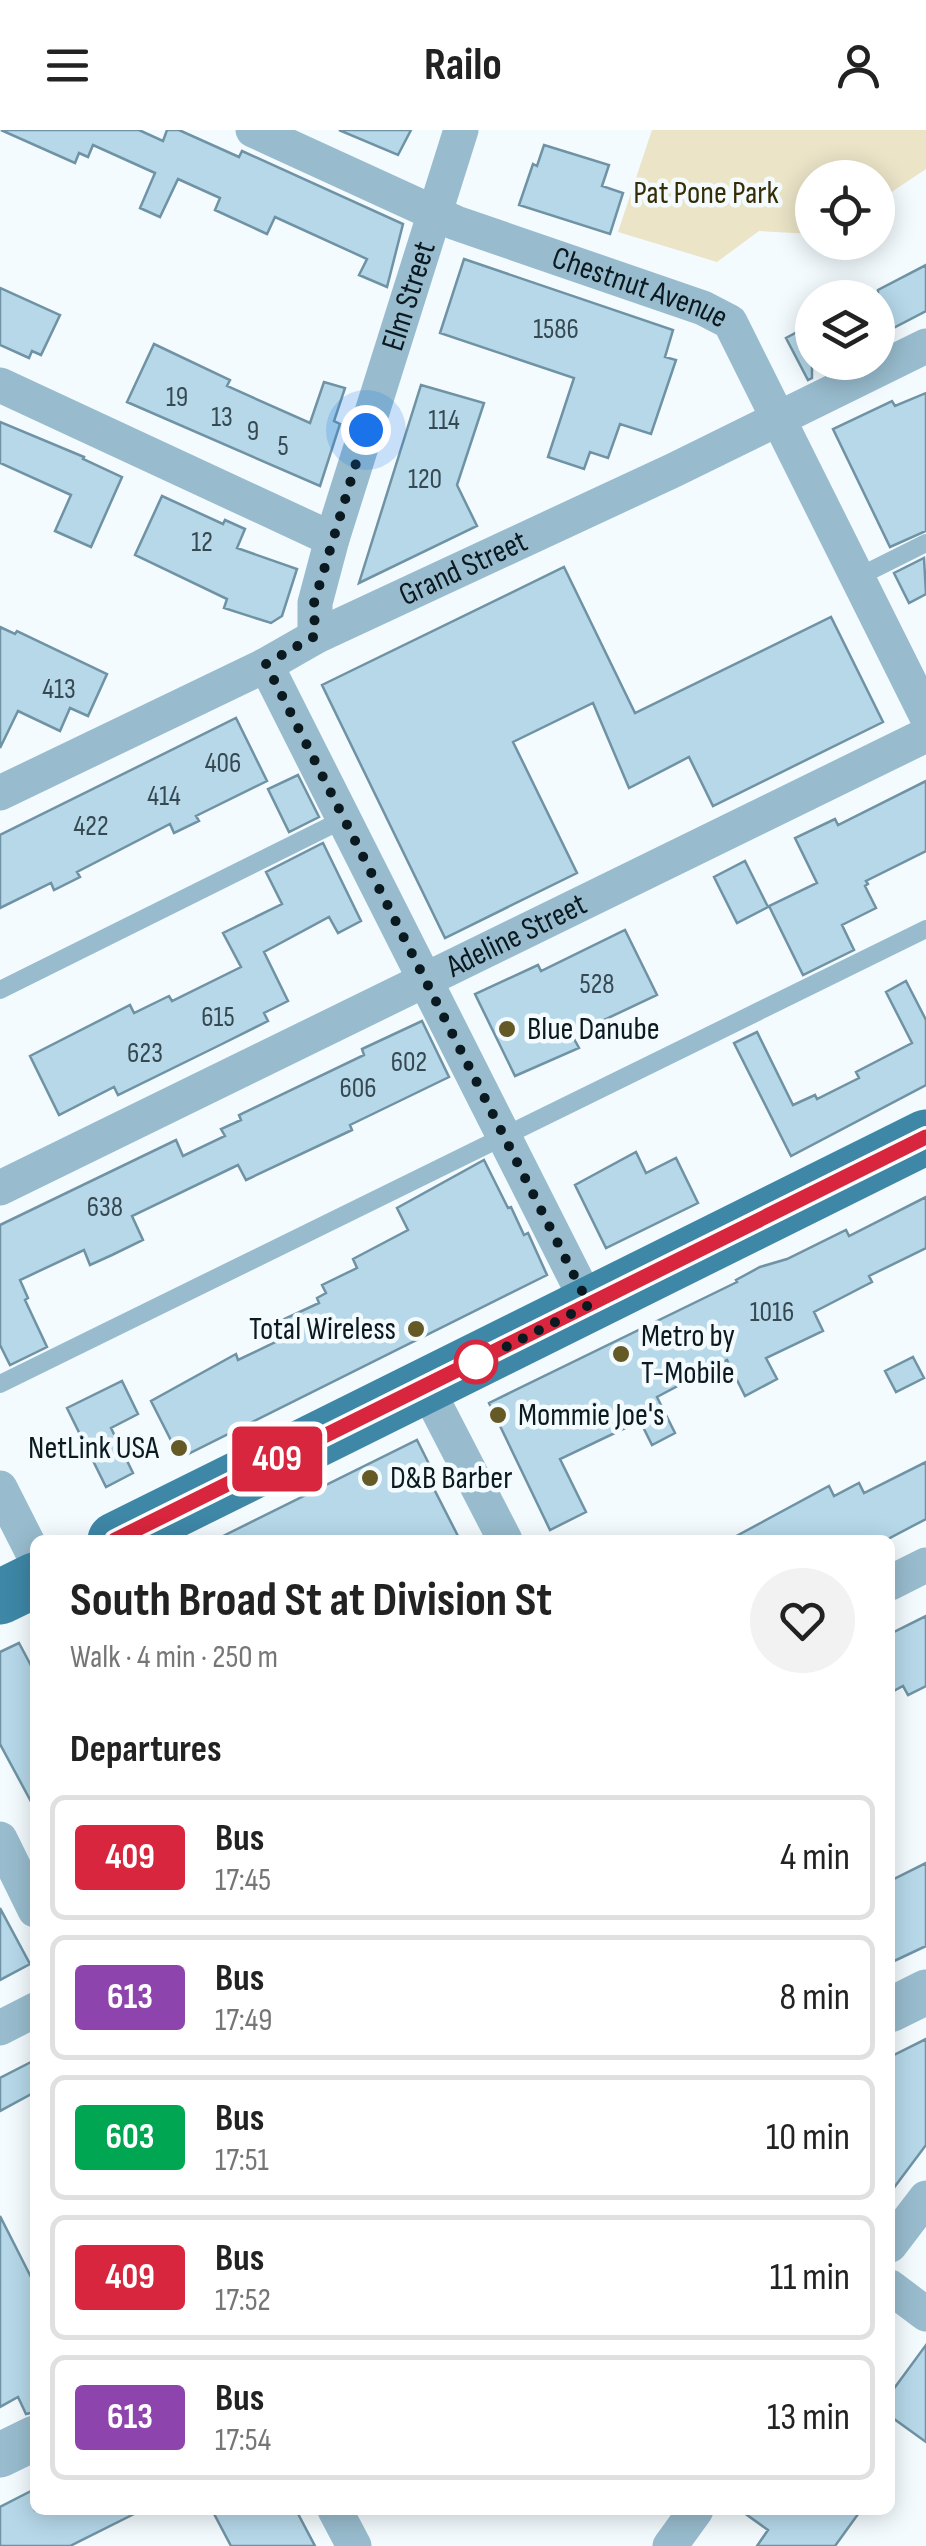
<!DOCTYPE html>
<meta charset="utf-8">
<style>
body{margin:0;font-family:"Sofia Sans Condensed",sans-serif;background:#f2f2f2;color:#222;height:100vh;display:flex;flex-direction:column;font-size:38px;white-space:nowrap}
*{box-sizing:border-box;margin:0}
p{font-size:32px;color:#767676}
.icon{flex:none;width:55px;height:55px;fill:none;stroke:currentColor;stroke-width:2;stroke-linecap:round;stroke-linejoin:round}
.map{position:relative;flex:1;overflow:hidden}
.side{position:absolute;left:30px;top:1405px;width:865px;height:980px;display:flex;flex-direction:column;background:#fff;border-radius:15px;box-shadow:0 5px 25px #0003}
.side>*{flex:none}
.badge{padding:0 20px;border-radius:8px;font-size:35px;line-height:65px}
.fabs{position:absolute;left:795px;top:30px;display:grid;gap:20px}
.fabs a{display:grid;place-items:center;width:100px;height:100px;border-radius:50%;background:#fff;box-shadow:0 5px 25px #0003;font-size:50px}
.you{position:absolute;width:50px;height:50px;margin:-25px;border:8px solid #fff;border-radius:50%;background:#1a73e8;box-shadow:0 0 0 15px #1a73e833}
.map>.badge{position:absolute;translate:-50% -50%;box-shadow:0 0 0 5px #fff}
h2{padding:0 40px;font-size:38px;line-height:90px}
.round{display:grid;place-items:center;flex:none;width:105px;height:105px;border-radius:52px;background:#f2f2f2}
.headline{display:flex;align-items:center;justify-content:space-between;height:170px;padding:0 40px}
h1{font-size:48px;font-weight:700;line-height:75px}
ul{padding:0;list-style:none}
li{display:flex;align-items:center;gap:30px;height:125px;margin:0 20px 15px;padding:0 20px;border:5px solid #e0e0e0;border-radius:15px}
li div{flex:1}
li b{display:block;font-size:38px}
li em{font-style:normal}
li .badge{min-width:110px;font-weight:700;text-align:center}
header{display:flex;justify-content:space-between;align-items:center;height:130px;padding:0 40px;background:#fff;font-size:45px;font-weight:700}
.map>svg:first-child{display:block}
</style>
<header><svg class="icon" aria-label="menu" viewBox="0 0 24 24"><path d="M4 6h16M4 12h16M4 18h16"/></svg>Railo<svg class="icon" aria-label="person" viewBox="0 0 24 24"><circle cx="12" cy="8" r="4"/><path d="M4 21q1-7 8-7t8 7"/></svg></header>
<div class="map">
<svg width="926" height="2416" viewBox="0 0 926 2416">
<rect width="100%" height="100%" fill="#f3fbfe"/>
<!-- green -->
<path fill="#ebe4c7" d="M652,0H926V39L878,71V48H812V104L759,101L717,132L618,102Z"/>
<!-- building -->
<path fill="#b6d8e9" stroke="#6f93a4" stroke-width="2.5" d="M1,0H139L163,11L167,0H179L239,27L242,21L403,94L387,157L359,145L367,129L275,87L267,104L215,80L220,68L178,49L160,87L140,78L155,43L93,15L88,27L79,23L75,33Z
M339,0H411L398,25Z
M544,15L609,35L602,56L623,63L610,104L519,75L533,34L537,36Z
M464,129L673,200L665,227L676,230L651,304L620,294L608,328L590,322L584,339L548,327L574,248L440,203Z
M926,135V181L878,206V160Z
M0,158L60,185L41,225L32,221L29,228L0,215Z
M812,194V248L808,250L786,208Z
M154,214L230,250L227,256L310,293L324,252L345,258L334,291L340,294L320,356L127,272Z
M421,255L484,273L457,355L477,396L359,453Z
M926,263V401L890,417L833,299L892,271L895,276Z
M0,292L84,327L83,329L122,347L91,417L55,401L71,365L0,333Z
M162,366L223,394L225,390L245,399L237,418L297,439L282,486L271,493L224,478L227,469L135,425Z
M924,428L926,464L909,473L894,443Z
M564,437L635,583L831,487L883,592L713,676L689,627L629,658L593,573L513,612L577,743L445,808L322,555Z
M0,497L15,504L17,501L107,544L88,586L70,578L60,601L18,581L0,618Z
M236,588L267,651L196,686L199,691L174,703L170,694L77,742L80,747L54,760L51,753L0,778V705Z
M298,645L319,687L289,702L268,659Z
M926,651V721L866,751L868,754L865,756L876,778L842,795L854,820L803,845L769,776L817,753L795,708L835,689L838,695Z
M323,713L361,791L338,803L329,787L264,822L288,871L264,883L268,891L220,915L118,965L114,957L59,985L30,926L130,875L134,883L169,866L172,871L241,837L223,803L282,774L266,742Z
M745,731L768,777L737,793L714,747Z
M625,800L657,865L572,905L579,918L515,946L475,864L538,835L541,841Z
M906,851L926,890V955L791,1026L734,913L757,902L793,975L815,965L817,969L859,948L856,942L912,913L886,862Z
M422,891L449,947L350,995L352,1000L246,1050L238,1035L132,1086L143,1110L112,1125L90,1135L84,1120L20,1150L28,1168L25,1170L47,1217L10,1235L0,1215V1095L176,1010L183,1026L225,1006L221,999L241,990L239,985L364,925L362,919Z
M636,1022L646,1043L676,1028L698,1073L606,1118L575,1055Z
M484,1030L508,1078L511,1077L524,1105L528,1103L547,1145L180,1328L151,1271L236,1224L238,1230L290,1205L282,1190L319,1173L317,1168L326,1163L322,1155L357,1138L353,1129L408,1100L397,1078Z
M926,1067V1118L869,1146L872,1152L814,1182L823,1201L766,1228L777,1249L745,1266L727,1230L657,1267L675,1303L652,1315L640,1291L560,1329L586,1382L550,1400L489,1273L737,1152L736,1150L760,1137L787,1129L846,1100L849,1106Z
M913,1227L924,1248L896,1262L885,1241Z
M122,1251L138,1284L111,1298L133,1343L106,1357L67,1278Z
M417,1310L438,1352L432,1355L460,1410H215Z
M926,1332V1389L886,1410H729L829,1356L834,1366L859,1353L864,1363Z
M926,1486V1556L908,1565L903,1556L890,1563V1504Z
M19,1513L35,1543V1679L0,1614V1522Z
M926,1733V1816L890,1833V1751Z
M0,1778L30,1834L0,1850Z
M926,1909V2015L890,2063V1927Z
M35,1930V1962L0,1981V1948Z
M0,2086L35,2155V2282L26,2284L18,2267L0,2277Z
M926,2215V2312L890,2286V2264Z
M35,2359V2380H142L70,2416H0V2377Z
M212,2380H296L315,2416H231Z
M740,2380H861L835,2416H757L768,2400Z"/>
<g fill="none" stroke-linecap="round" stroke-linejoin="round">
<!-- service -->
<path stroke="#98bcce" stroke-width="18" d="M858,447L926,413
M0,860L346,688
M0,1254L926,799"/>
<!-- minor -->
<g stroke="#98bcce" stroke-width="35">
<path id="s1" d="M253,0L456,93L703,178L730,192L926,585"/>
<path d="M0,255L332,409"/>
<path id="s2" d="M315,507V473L332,409L461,0"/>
<path d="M266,535L589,1175"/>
<path id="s3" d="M0,663L266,535L315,507L674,340L926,216"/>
<path id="s4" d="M0,1058L926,605"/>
<path d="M426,1257L505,1410"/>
<path d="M0,1358L35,1427"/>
<path d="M890,1453L926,1435"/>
<path d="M0,1709L35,1780"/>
<path d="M0,1898L35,1880"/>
<path d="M890,2115L926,2068"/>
<path d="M890,2157L926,2184"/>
<path d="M335,2380L354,2416"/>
<path d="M670,2416L696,2380"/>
</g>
<!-- tertiary -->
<path stroke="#98bcce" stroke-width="45" d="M890,1880L926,1862
M0,2325L35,2308"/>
<!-- primary -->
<path stroke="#3e87a7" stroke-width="55" d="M115,1410L926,1007
M0,1467L35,1450"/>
</g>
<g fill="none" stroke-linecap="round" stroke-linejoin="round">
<!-- line casing -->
<g stroke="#fff" stroke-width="22">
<path id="line" d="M115,1410L926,1007"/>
</g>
<!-- line -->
<use href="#line" stroke="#d7263d" stroke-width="15"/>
<!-- walk -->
<path stroke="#0b1920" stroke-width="10" stroke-dasharray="0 18" d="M366,300L314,473L315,506L266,534L589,1175L476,1232"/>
</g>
<!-- markers -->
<g fill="#655926" stroke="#f3fbfe" stroke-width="4">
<circle cx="507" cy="899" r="10"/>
<circle cx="416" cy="1199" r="10"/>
<circle cx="621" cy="1224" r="10"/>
<circle cx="498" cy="1285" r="10"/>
<circle cx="179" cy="1318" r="10"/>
<circle cx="370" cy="1348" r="10"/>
</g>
<circle fill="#fff" stroke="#d7263d" stroke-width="5" cx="476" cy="1232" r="20"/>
<g text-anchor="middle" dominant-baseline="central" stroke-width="9" stroke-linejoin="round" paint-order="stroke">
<!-- number labels -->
<g font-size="28" fill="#364952">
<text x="556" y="199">1586</text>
<text x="177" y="267">19</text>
<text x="222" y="287">13</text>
<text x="444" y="290">114</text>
<text x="253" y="301">9</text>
<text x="283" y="316">5</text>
<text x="425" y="349">120</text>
<text x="202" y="412">12</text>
<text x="59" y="559">413</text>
<text x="223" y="633">406</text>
<text x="164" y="666">414</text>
<text x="91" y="696">422</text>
<text x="597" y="854">528</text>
<text x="218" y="887">615</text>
<text x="145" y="923">623</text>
<text x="409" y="932">602</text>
<text x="358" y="958">606</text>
<text x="105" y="1077">638</text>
<text x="772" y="1182">1016</text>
</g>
<!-- park labels -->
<g font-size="32" fill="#372d04" stroke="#f3fbfe">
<text x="706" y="63">Pat Pone Park</text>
</g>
<!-- street labels -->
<g font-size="32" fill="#0b1920" stroke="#f3fbfe">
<text stroke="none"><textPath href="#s1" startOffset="418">Chestnut Avenue</textPath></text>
<text stroke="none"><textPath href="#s2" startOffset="355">Elm Street</textPath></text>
<text stroke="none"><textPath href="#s3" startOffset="515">Grand Street</textPath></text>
<text stroke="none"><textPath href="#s4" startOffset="575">Adeline Street</textPath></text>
</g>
<!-- poi labels -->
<g font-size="32" fill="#0b1920" stroke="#f3fbfe" text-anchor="start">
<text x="527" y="899">Blue Danube</text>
<text x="396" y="1199" text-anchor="end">Total Wireless</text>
<text x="641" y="1206">Metro by<tspan x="641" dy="37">T-Mobile</tspan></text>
<text x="518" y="1285">Mommie Joe's</text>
<text x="159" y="1318" text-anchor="end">NetLink USA</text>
<text x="390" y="1348">D&amp;B Barber</text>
</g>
</g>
</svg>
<div class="fabs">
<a><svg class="icon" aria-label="locate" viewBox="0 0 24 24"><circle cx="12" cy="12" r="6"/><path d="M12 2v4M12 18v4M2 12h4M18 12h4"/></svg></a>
<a><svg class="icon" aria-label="layers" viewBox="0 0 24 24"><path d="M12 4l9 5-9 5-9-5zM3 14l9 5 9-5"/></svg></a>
</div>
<div class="you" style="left:366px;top:300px"></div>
<b class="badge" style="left:277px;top:1329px;background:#d7263d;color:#fff">409</b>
<section class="side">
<div class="headline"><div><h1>South Broad St at Division St</h1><p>Walk · 4 min · 250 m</p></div><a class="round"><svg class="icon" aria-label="heart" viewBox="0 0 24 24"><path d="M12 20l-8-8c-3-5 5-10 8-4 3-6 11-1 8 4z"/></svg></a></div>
<h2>Departures</h2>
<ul>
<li><span class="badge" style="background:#d7263d;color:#fff">409</span><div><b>Bus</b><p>17:45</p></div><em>4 min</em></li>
<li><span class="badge" style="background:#8e44ad;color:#fff">613</span><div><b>Bus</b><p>17:49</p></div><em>8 min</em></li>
<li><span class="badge" style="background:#00a651;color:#fff">603</span><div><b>Bus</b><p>17:51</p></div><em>10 min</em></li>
<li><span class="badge" style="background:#d7263d;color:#fff">409</span><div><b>Bus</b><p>17:52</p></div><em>11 min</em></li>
<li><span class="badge" style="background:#8e44ad;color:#fff">613</span><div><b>Bus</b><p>17:54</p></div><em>13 min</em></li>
</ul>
</section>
</div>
